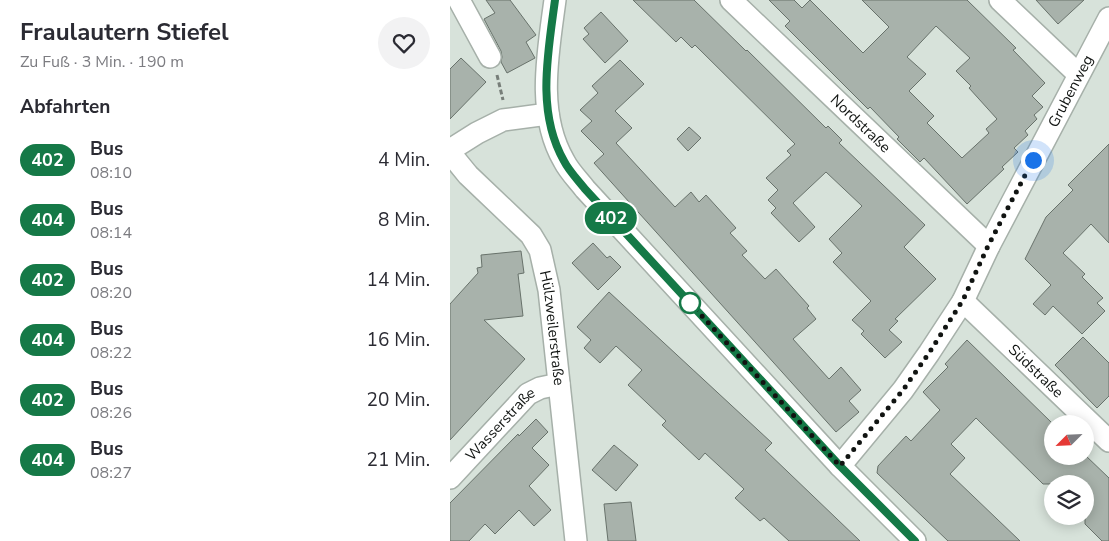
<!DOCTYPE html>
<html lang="de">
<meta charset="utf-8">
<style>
body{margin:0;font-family:"Nunito Sans",sans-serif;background:#f2f2f3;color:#2b2b33;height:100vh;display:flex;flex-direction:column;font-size:19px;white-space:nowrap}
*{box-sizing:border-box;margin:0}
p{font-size:16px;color:#7c7c81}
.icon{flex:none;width:28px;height:28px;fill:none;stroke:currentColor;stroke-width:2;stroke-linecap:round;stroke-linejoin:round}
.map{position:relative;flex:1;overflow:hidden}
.drawer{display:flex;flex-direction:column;background:#fff;width:450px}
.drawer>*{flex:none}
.badge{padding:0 10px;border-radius:16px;font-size:18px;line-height:32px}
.needle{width:32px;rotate:246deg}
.buttons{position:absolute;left:594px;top:415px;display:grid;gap:10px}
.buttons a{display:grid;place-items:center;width:50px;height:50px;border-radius:50%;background:#fff;box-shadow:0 2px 12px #0003;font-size:25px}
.you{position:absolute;width:25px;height:25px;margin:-12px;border:4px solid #fff;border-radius:50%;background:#1a73e8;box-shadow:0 0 0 8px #1a73e833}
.map>.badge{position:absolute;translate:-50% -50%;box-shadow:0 0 0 2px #fff}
h2{padding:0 20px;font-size:19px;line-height:45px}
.round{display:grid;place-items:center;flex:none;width:52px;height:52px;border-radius:26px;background:#f2f2f3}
.overview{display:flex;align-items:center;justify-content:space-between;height:85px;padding:0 20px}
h1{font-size:24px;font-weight:700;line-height:38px}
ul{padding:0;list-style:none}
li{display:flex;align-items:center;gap:15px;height:60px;padding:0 20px}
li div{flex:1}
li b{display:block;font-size:19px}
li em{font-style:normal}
li .badge{min-width:55px;font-weight:700;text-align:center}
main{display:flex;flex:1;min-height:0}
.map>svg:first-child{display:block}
</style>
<main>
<section class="drawer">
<div class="overview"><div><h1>Fraulautern Stiefel</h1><p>Zu Fuß · 3 Min. · 190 m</p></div><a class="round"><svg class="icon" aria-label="heart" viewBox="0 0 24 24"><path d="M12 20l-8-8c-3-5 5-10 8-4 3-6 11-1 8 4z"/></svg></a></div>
<h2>Abfahrten</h2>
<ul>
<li><span class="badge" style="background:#157947;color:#fff">402</span><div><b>Bus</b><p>08:10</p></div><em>4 Min.</em></li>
<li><span class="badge" style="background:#157947;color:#fff">404</span><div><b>Bus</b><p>08:14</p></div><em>8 Min.</em></li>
<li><span class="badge" style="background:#157947;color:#fff">402</span><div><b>Bus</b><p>08:20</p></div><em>14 Min.</em></li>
<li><span class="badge" style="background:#157947;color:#fff">404</span><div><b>Bus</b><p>08:22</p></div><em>16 Min.</em></li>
<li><span class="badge" style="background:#157947;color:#fff">402</span><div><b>Bus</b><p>08:26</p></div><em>20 Min.</em></li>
<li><span class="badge" style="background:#157947;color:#fff">404</span><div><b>Bus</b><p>08:27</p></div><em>21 Min.</em></li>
</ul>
</section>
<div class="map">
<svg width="659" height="541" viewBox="0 0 659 541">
<rect width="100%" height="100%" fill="#d7e2da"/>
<!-- building -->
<path fill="#a8b2ab" stroke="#68726b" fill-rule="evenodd" d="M36,0H60L86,35L76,42L85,58L57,73L51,62L52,57L51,51L34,19L45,13Z
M183,0H244L296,51L297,50L376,128L378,126L392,140L389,143L475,225L454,247L486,279L445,319L448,321L439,330L452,342L435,358L411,334L414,331L402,320L421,301L383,262L392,253L379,239L412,206L376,172L343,203L365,227L349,242L321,213L326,208L318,200L328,190L316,178L341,155L337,151L345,144L245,45L242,48L231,37L226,42Z
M319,0H344L352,8L360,0L413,53L439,27L412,0H517L566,48L563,50L595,83L582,96L593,107L584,115L587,119L575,131L578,135L564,148L568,152L552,167L554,169L517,204L474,158L470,162L447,139L449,137L420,107L418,109L335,26L340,21ZM486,26L520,58L506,71L521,86L519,88L547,119L536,129L539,133L512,158L477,123L484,116L459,91L476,74L457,57Z
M586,0H634L608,24Z
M151,12L178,41L155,63L133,39L139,34L134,28Z
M11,58L36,82L0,119V69Z
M170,60L194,84L165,111L182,128L166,143L225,207L241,192L249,202L256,195L286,228L280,233L297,251L292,255L315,279L326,269L359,306L357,308L366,319L343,339L379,379L391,367L411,390L399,401L409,412L386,432L144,163L154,154L131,131L142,121L130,110L148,93L142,86Z
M239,127L251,138L238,151L227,139Z
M659,144V243L641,224L613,253L635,274L632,277L653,298L647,303L655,311L632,334L603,306L595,315L583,304L601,285L575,259L596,217L623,190L618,185Z
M143,243L157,258L160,256L171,267L148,290L122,263Z
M71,251L74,273L68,274L73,316L34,320L75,359L0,440V304L28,273L27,268L32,267L31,255Z
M159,292L322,443L315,450L410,541H339L314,518L310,521L285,498L294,489L255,453L249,460L212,425L216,421L178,385L192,370L166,346L150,363L134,348L141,340L127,327Z
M633,337L659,363V396L647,408L605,365Z
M517,340L602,423V456H635V455L659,478V541H652L635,524V484H593L526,418L501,444L515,458L500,474L570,541H498L427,473L428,466L456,436L461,441L490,410L473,392L498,367L495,364Z
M86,419L98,432L82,448L99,465L79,486L101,510L84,526L69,510L45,534L35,524L19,541H0V503L68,434L69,436Z
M164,445L188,465L166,491L142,470Z
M181,502L186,541H158L154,504Z"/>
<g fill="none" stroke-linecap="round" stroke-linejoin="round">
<!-- minor casing -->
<g stroke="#a6b0a9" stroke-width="24">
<g id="minor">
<path d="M9,0L40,57"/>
<path d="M105,0C98,53 86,113 114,161C119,171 128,180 135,189L390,466L465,541"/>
<path id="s1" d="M281,0L539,246"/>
<path d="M550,0L628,74"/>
<path d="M0,150L27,133L53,120L98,114"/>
<path id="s2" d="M0,153L18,175L81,235L90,250L99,290L126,541"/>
<path id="s3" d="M513,301L659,441"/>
<path id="s4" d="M390,466L453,390L479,353L513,301L539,246L659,18"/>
<path id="s5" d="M0,478L78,394L90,388L109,384"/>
</g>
</g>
<!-- path -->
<path stroke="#777e79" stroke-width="3" stroke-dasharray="5 2.5" stroke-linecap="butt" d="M47,75L53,100"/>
<!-- minor -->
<use href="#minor" stroke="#fff" stroke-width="21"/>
</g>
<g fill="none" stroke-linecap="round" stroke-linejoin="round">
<!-- line casing -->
<g stroke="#fff" stroke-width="11">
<path id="line" d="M105,0C98,53 86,112 114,161C119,171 128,180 135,189L390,466L465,541"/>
</g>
<!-- line -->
<use href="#line" stroke="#157947" stroke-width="8"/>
<!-- walk -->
<path stroke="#111412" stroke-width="5" stroke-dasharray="0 9" d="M240,303L390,466L453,390L479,353L513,300L538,246L583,160"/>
</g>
<!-- markers -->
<circle fill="#fff" stroke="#157947" stroke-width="2.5" cx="240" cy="303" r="10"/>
<g text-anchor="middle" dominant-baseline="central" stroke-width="5" stroke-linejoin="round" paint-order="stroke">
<!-- street labels -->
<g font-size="15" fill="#111412" stroke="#e4efe7">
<text stroke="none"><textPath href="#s4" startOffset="442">Grubenweg</textPath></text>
<text stroke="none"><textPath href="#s1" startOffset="179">Nordstraße</textPath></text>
<text stroke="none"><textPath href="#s2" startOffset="212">Hülzweilerstraße</textPath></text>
<text stroke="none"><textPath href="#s3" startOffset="101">Südstraße</textPath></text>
<text stroke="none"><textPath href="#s5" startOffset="74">Wasserstraße</textPath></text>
</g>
</g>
</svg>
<div class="buttons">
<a><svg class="needle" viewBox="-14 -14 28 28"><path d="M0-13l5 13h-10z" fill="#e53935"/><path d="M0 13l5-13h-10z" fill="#7c7c81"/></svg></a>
<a><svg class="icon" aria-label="layers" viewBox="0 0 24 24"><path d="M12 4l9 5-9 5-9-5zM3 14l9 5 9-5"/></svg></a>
</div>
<div class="you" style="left:583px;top:160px"></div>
<b class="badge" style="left:161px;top:218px;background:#157947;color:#fff">402</b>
</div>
</main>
